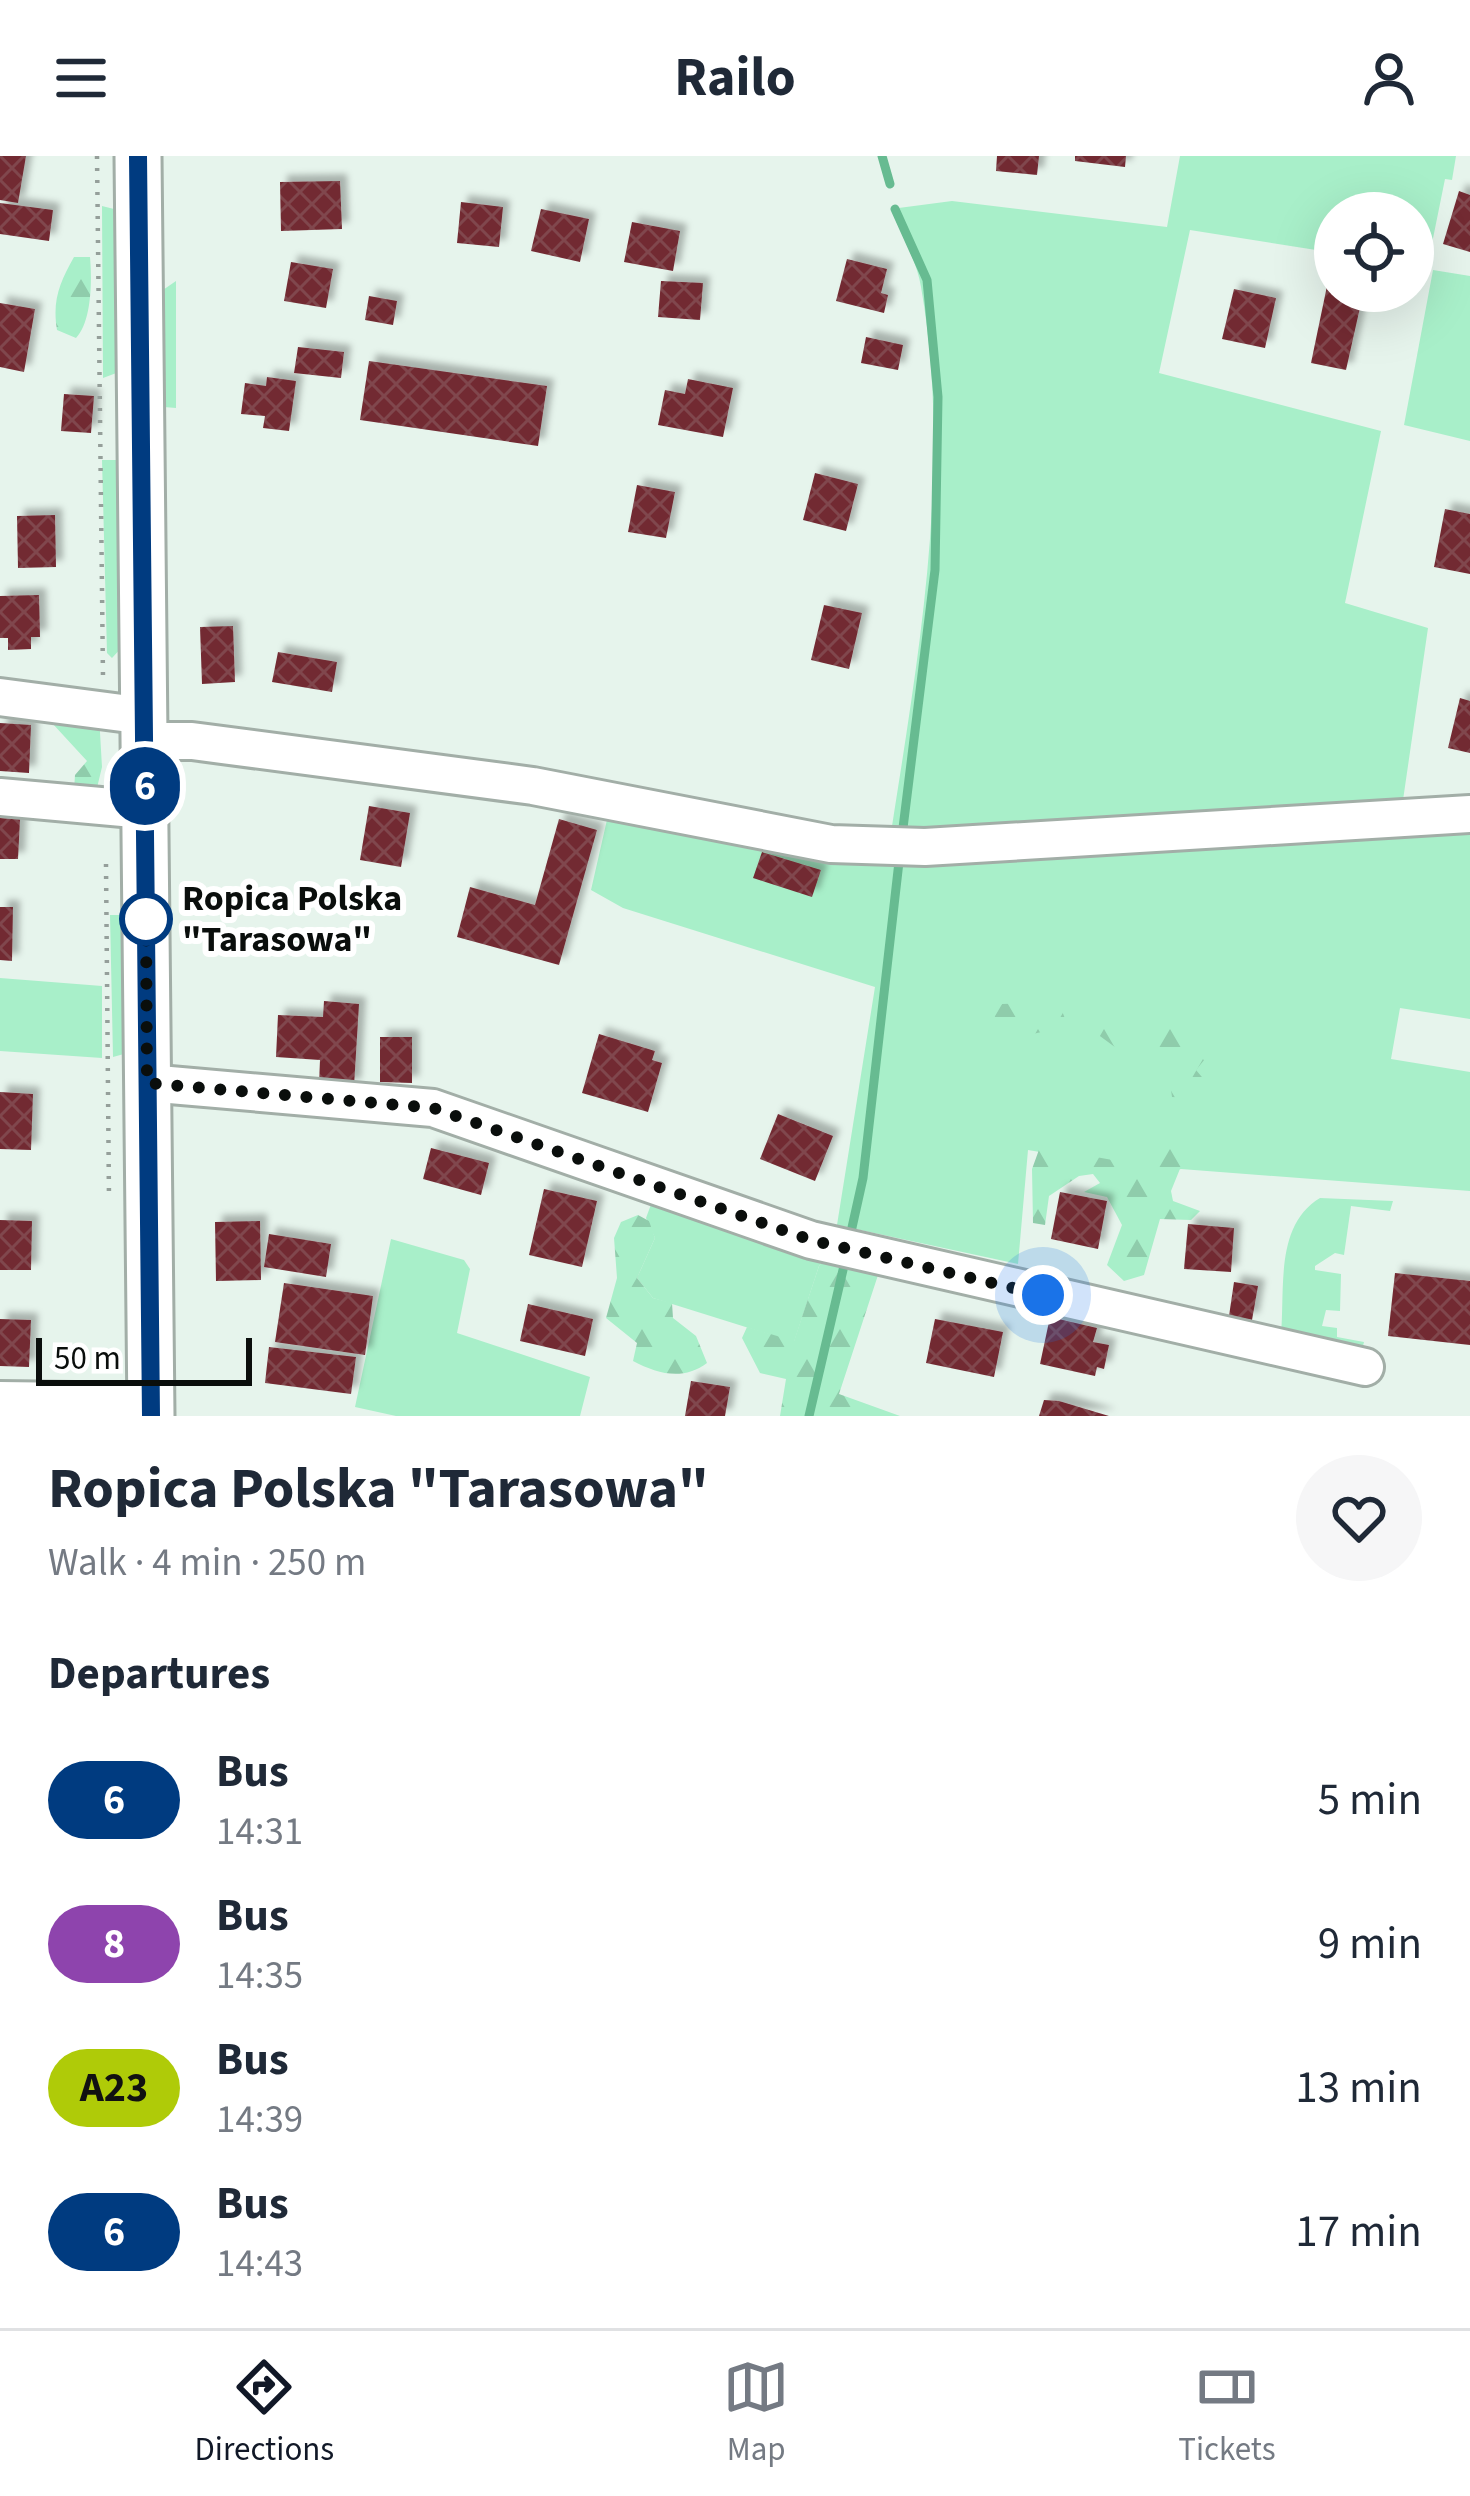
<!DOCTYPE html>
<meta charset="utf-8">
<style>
body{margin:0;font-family:"Source Sans 3",sans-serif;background:#f6f6f7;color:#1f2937;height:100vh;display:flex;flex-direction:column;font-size:45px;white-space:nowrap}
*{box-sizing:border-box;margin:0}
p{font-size:39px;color:#747a83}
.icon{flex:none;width:66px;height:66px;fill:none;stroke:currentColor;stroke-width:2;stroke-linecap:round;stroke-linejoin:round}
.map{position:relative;height:1260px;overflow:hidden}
.sheet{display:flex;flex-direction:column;background:#fff;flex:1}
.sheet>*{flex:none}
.badge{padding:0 24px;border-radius:39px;font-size:42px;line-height:78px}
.fabs{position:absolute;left:1314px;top:36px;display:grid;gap:24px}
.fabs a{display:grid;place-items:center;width:120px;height:120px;border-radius:50%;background:#fff;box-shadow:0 12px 48px #0002;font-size:60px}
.scale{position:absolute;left:36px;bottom:30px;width:216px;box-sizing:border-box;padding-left:12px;border:6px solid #0a0e0c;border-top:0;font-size:33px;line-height:42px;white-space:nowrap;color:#0a0e0c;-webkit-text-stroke:9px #fff;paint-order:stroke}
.you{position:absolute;width:60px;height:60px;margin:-30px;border:9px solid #fff;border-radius:50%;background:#1a73e8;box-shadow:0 0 0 18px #1a73e833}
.map>.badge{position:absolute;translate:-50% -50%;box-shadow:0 0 0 6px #fff}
h2{padding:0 48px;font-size:45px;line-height:108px}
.round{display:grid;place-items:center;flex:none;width:126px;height:126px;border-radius:63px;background:#f6f6f7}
.summary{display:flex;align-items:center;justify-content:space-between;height:204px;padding:0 48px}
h1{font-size:57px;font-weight:700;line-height:90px}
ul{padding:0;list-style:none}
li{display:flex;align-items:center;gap:36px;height:144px;padding:0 48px}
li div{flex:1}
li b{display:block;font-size:45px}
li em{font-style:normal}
li .badge{min-width:132px;font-weight:700;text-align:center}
header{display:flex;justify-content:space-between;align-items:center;height:156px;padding:0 48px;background:#fff;font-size:54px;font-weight:700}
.tab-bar{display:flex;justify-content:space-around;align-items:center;height:168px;border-top:3px solid #e0e1e3;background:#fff;font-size:33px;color:#747a83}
.tab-bar a{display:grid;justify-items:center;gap:6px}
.tab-bar .active{color:#111827}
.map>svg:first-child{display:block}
</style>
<header><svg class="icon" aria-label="menu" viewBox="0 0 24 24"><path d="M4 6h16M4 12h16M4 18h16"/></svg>Railo<svg class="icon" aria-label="person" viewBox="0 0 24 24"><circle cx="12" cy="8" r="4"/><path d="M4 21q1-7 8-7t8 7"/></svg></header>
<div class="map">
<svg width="1470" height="1260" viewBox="0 0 1470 1260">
<defs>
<pattern id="forest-firs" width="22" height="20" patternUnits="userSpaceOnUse" patternTransform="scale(3)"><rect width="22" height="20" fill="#a8efc9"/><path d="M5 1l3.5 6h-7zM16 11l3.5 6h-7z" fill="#8fccab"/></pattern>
<pattern id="building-cross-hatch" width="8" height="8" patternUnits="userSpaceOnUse" patternTransform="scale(3)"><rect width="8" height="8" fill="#722a33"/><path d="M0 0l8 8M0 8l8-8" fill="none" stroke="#80464d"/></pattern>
<filter id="shadow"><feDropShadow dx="7" dy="-7" stdDeviation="3" flood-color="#0004"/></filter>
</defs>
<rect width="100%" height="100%" fill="#e6f4ec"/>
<!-- grass -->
<path fill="#a8efc9" d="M1180,0H1456L1452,24L1445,23L1427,112L1413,109V57H1335V97L1190,74L1159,217L1381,275L1345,447L1428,472L1402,651L890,683C918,502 953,313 921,131C917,105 901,78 891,53L952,45L1167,71Z
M102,50L114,53L118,61L119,216L103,222Z
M1433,114L1470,120V285L1404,269Z
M176,125V252L164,251L160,136Z
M102,304H121L124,489L112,502L107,497Z
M609,655L790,691L1470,667V863L1400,852L1391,903L1470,916V1035L1181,1013L1164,1017L1028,994L1018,1108L837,1069L875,831L623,752L591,734Z
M110,759H123L131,896L113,901Z
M0,822L102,830V902L0,895Z
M656,1035L832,1093L819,1110L794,1186L653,1142L637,1122L655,1082L646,1062Z
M1320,1042L1393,1045L1390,1055L1351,1050L1344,1099L1335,1097L1315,1110V1114L1341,1118L1340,1155L1326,1154L1322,1170L1337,1172V1181L1364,1186L1362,1194L1281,1179C1285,1131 1275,1069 1320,1042Z
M391,1083L464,1104L470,1113L457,1177L590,1221L580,1260H396L355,1251Z"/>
<!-- forest -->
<path fill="url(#forest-firs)" d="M74,101H90C92,124 92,165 76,182L57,174C52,144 60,126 74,101Z
M53,556L99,559L102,611L96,636L74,634L75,619L87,605L52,567Z
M1029,847L1062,855L1068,870L1011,883L996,870L994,856L1002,848Z
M1109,858L1136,867L1205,869L1218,887L1196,914L1212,933L1196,942L1172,941L1166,896L1123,897L1089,872L1091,863Z
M1168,982L1188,993L1171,1035L1173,1045L1200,1055L1191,1064L1160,1063L1144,1119L1124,1125L1107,1109L1122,1069L1107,1041L1084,1036L1100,1027L1093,1018L1079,1020L1049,1040L1045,1069L1033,1067L1032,1013L1040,991L1146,1010L1150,987Z
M638,1059L649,1065L655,1082L637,1122L653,1142L672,1147L673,1162L696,1180L707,1207C683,1225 658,1218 633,1205L637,1187L606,1162L617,1122L614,1082L621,1066Z
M832,1093L880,1113L839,1238L900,1260H780L786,1223L760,1217L742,1182L747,1171L794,1185L819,1110Z"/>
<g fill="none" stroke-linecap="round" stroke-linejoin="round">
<!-- stream -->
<path stroke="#67bb91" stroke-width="9" d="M882,0L890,28
M895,53L927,124L938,241L935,414L902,680
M849,1085L863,1022L900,697
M809,1260L846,1101"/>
</g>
<!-- building -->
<path fill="url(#building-cross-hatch)" filter="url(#shadow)" d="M0,0H26L18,47L0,44Z
M997,0H1039L1037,19L996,15Z
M1075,0H1126L1125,11L1075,5Z
M340,25L342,73L281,75L280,26Z
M1459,35L1470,39V96L1443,88Z
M461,46L503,51L499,91L457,87Z
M0,47L53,54L49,85L0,78Z
M541,53L589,63L580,106L531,95Z
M632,66L680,75L673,115L624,106Z
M847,103L887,113L881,137L888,139L884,157L836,145Z
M291,106L333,113L326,152L284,145Z
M661,125L703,127L700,164L658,161Z
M1327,130L1363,138L1346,214L1311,207Z
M1234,133L1276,142L1265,192L1222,183Z
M369,140L397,145L393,169L365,164Z
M0,147L35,153L24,216L0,211Z
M866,181L903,189L898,214L861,207Z
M298,191L344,196L341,222L294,217Z
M369,205L547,230L538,290L360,264Z
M267,221L296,225L289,275L263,272L265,260L241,258L245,227L266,230Z
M688,223L733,232L723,281L658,269L665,234L685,238Z
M64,238L94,240L91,277L61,275Z
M815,317L858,328L846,375L803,364Z
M637,329L675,336L666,382L628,376Z
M1445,353L1470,358V418L1434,411Z
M55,359L56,411L18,412L17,360Z
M39,439L40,481H31V493L8,494V482H0V440Z
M824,449L862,457L849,513L811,504Z
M233,470L235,526L202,528L200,471Z
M278,496L337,506L332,536L272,526Z
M1460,542L1470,545V597L1448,592Z
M0,567L31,569L29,617L0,615Z
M369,650L410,657L401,711L360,704Z
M0,662L20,663L18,703H0Z
M559,663L597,674L559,809L457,781L470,731L535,749Z
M762,696L821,714L812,741L753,722Z
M0,751H13L12,805L0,804Z
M324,845L359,848L354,930L319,928L320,904L276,901L278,859L323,861Z
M599,878L655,895L652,904L662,907L648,956L582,937Z
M380,881H412V927L380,926Z
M0,936L33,938L31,994L0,993Z
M778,958L833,980L815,1025L760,1003Z
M431,992L489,1007L481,1039L423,1023Z
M544,1033L597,1045L582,1111L529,1099Z
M1060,1036L1107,1045L1098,1093L1051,1083Z
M0,1064L32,1065L31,1114H0Z
M260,1065L261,1124L216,1125L215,1066Z
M1188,1068L1234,1072L1231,1116L1184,1113Z
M269,1078L331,1088L326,1121L264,1111Z
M1395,1117L1470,1125V1189L1388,1180Z
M1234,1126L1258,1130L1252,1164L1229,1160Z
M284,1127L373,1140L365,1199L275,1186Z
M528,1148L593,1163L585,1200L520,1185Z
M1050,1161L1097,1172L1093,1186L1109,1189L1104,1213L1097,1211L1095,1220L1040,1208Z
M0,1163L31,1164L29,1211L0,1210Z
M935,1163L1003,1176L994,1221L926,1207Z
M269,1191L356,1201L351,1238L265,1227Z
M691,1225L730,1231L725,1260H685Z
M1044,1244L1059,1245L1109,1260H1039Z"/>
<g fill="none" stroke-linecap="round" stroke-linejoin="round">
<!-- minor casing -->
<g stroke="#a2aea7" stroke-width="42">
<path id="minor" d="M0,541L145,560
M145,585H192L533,630L831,688L925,691L1470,658
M0,641L145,654
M147,927L433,952L811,1084L1365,1211
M0,1244L151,1246"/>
</g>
<!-- major casing -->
<g stroke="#a2aea7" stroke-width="51">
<path id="major" d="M138,0L151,1260"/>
</g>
<!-- path -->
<path stroke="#959f9a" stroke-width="4.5" stroke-dasharray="3 9" stroke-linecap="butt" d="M97,0L103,522
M106,708L109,1044"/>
<!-- minor -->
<use href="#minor" stroke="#fff" stroke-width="36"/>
<!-- major -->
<use href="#major" stroke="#fff" stroke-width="45"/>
</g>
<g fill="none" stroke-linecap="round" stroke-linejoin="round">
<!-- line casing -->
<g stroke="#fff" stroke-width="27">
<path id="line" d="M138,0L151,1260"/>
</g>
<!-- line -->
<use href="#line" stroke="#003b80" stroke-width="18"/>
<!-- walk -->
<path stroke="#0a0e0c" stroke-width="12" stroke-dasharray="0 21.6" d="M146,763L147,927L433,952L811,1084L1043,1139"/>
</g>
<!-- markers -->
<circle fill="#fff" stroke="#003b80" stroke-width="6" cx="146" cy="763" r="24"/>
<g text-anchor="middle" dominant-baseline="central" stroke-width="12" stroke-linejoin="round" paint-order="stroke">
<!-- stop labels -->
<g font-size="36" font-weight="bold" fill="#0a0e0c" stroke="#fff" text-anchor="start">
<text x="182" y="742">Ropica Polska<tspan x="182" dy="41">"Tarasowa"</tspan></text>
</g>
</g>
</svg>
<div class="fabs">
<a><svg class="icon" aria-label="locate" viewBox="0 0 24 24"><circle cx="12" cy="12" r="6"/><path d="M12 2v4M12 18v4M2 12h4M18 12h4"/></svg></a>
</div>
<div class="scale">50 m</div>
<div class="you" style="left:1043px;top:1139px"></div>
<b class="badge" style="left:145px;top:630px;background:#003b80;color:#fff">6</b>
</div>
<section class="sheet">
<div class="summary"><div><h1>Ropica Polska &quot;Tarasowa&quot;</h1><p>Walk · 4 min · 250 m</p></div><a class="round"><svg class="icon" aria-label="heart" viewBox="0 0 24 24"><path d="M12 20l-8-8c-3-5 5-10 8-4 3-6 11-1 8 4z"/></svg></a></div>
<h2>Departures</h2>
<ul>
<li><span class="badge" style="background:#003b80;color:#fff">6</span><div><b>Bus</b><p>14:31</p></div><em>5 min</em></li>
<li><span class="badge" style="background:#8e44ad;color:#fff">8</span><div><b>Bus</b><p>14:35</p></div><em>9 min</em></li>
<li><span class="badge" style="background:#afcb08;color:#111">A23</span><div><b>Bus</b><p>14:39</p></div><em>13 min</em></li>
<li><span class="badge" style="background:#003b80;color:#fff">6</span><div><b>Bus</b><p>14:43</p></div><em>17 min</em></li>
</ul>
</section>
<nav class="tab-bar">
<a class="active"><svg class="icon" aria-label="directions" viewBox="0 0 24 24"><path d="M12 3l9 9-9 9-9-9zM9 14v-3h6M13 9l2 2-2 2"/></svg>Directions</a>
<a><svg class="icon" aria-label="map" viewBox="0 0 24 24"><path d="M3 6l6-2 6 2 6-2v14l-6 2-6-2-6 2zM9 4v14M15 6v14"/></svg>Map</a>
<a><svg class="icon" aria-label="tickets" viewBox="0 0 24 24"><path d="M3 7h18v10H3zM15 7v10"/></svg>Tickets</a>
</nav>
